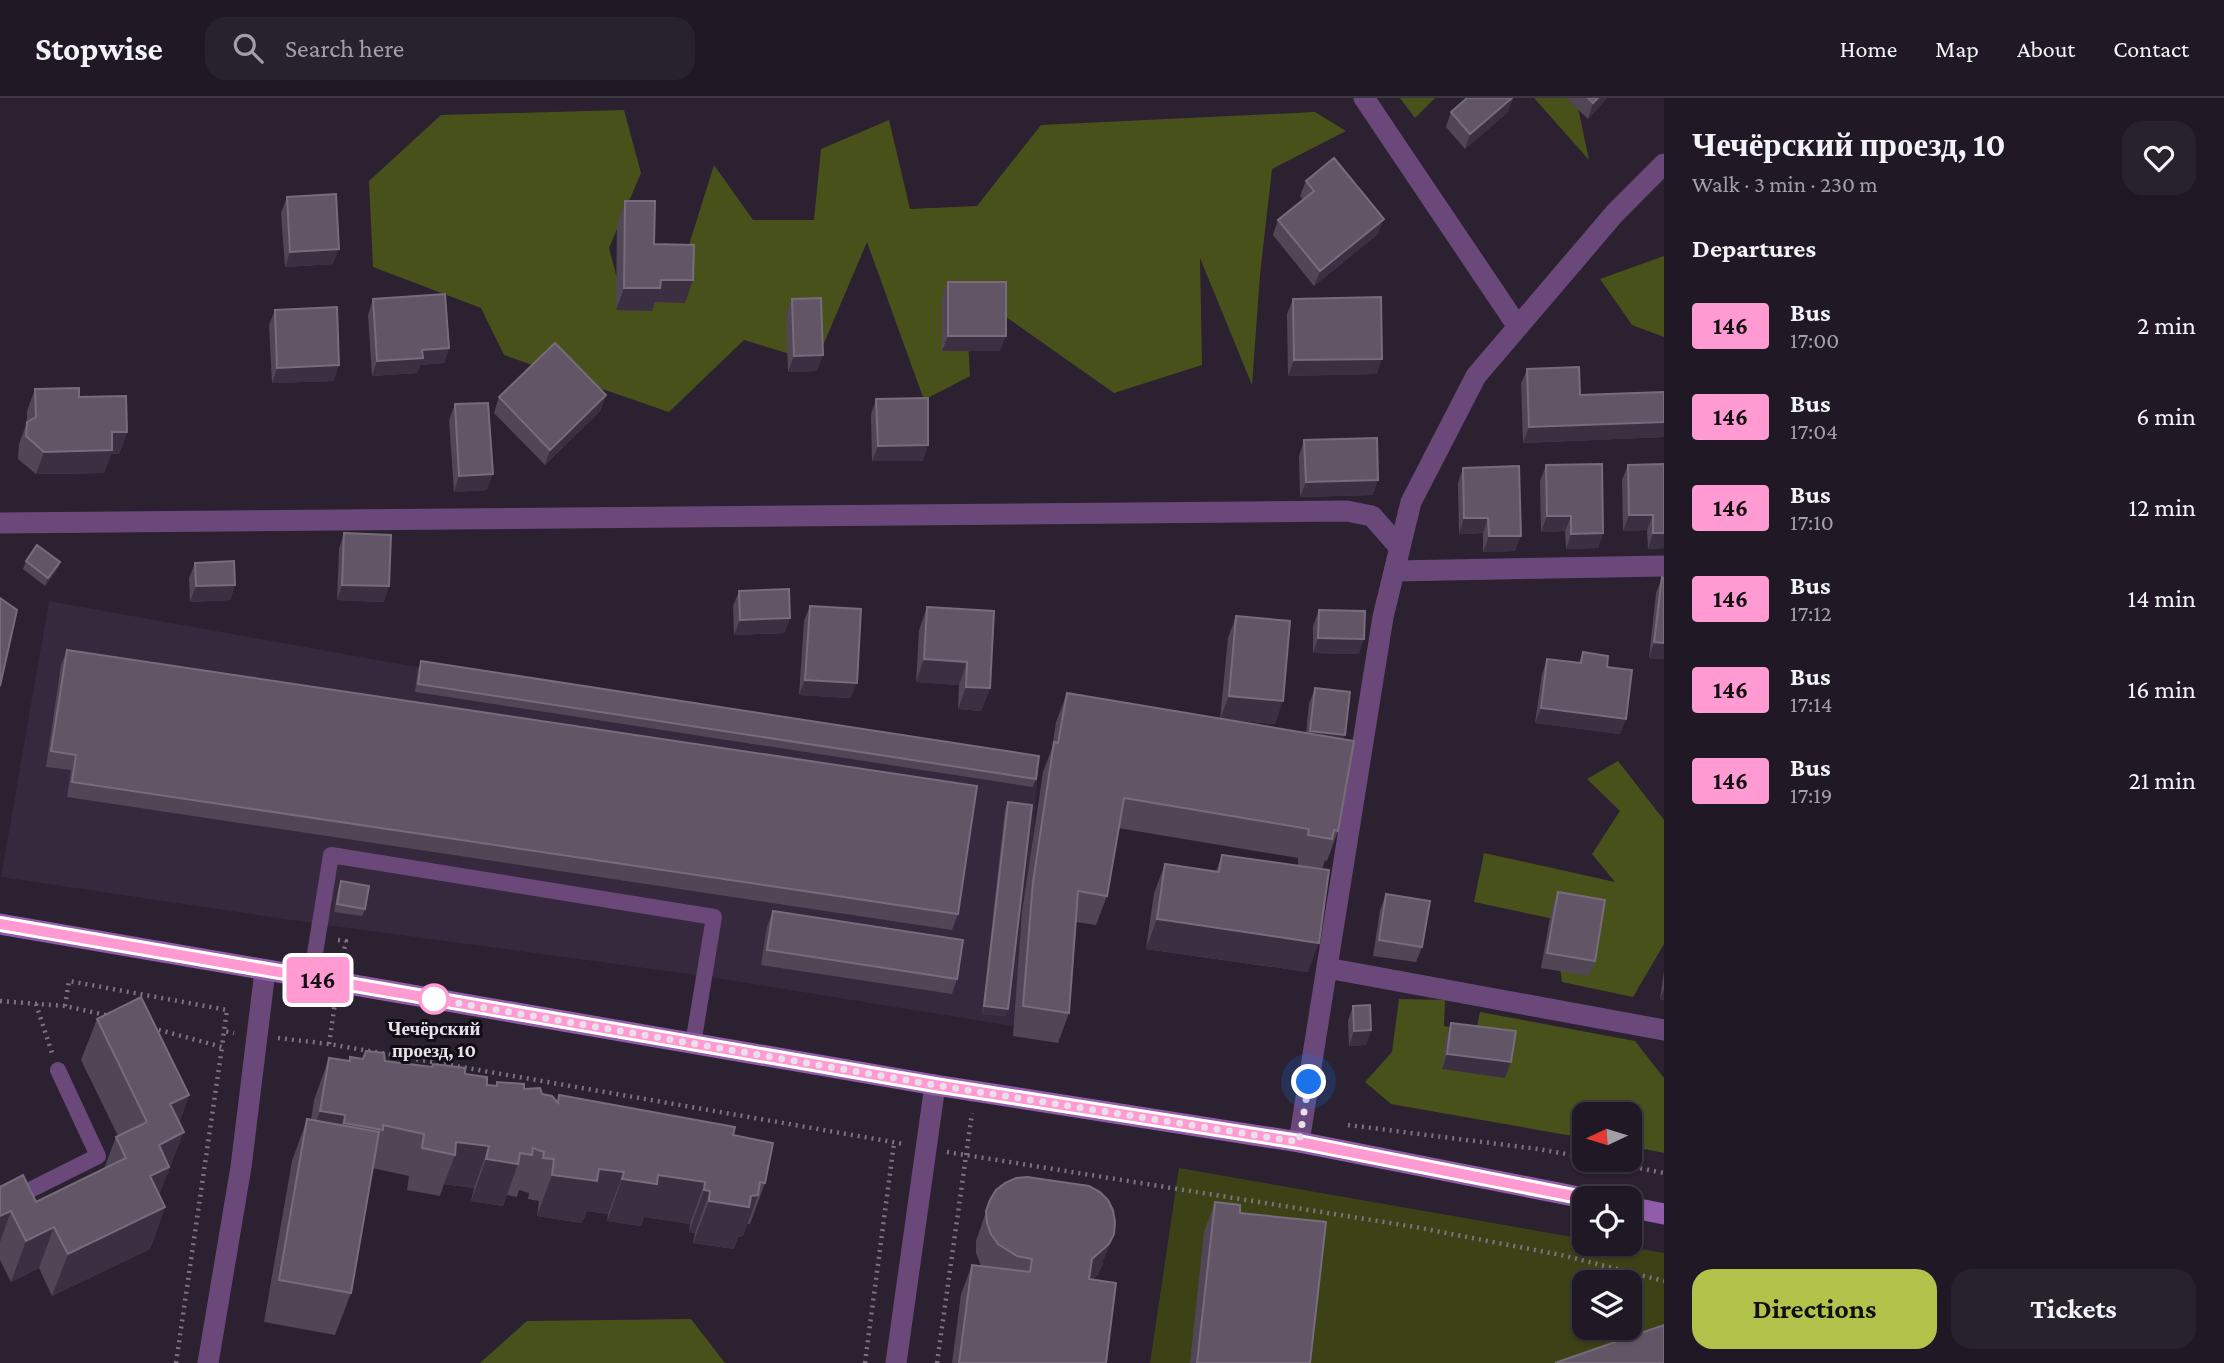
<!DOCTYPE html>
<meta charset="utf-8">
<style>
body{margin:0;font-family:"Crimson Pro",serif;background:#28222d;color:#f1f3f6;height:100vh;display:flex;flex-direction:column;font-size:26px;white-space:nowrap}
*{box-sizing:border-box;margin:0}
p{font-size:23px;color:#a2a0a7}
.icon{flex:none;width:38px;height:38px;fill:none;stroke:currentColor;stroke-width:2;stroke-linecap:round;stroke-linejoin:round}
.map{position:relative;flex:1;overflow:hidden}
.side{display:flex;flex-direction:column;background:#201925;width:560px}
.side>*{flex:none}
.badge{padding:0 14px;border-radius:5px;font-size:24px;line-height:46px}
.needle{width:46px;rotate:266deg}
.tools{position:absolute;left:1572px;top:1004px;display:grid;gap:14px}
.tools a{display:grid;place-items:center;width:70px;height:70px;border-radius:14px;background:#201925;box-shadow:0 2px 5px #0004,0 0 0 2px #3d3842;font-size:35px}
.you{position:absolute;width:35px;height:35px;margin:-18px;border:5px solid #fff;border-radius:50%;background:#1a73e8;box-shadow:0 0 0 10px #1a73e833}
.map>.badge{position:absolute;translate:-50% -50%;box-shadow:0 0 0 4px #fff}
h2{padding:0 28px;font-size:26px;line-height:63px}
.round{display:grid;place-items:center;flex:none;width:74px;height:74px;border-radius:21px;background:#28222d}
.summary{display:flex;align-items:center;justify-content:space-between;height:119px;padding:0 28px}
h1{font-size:33px;font-weight:700;line-height:52px}
.cta{display:flex;gap:14px;margin-top:auto;padding:14px 28px}
.cta a{flex:1;height:80px;border-radius:21px;background:#b2c34c;color:#111;font-size:28px;font-weight:700;line-height:80px;text-align:center}
.cta a+a{background:#28222d;color:#f1f3f6}
ul{padding:0;list-style:none}
li{display:flex;align-items:center;gap:21px;height:91px;padding:0 28px}
li div{flex:1}
li b{display:block;font-size:26px}
li em{font-style:normal}
li .badge{min-width:77px;font-weight:700;text-align:center}
header{display:flex;align-items:center;gap:42px;box-sizing:border-box;height:98px;padding:0 35px;background:#201925;border-bottom:2px solid #3d3842}
header strong{font-size:33px}
nav{display:flex;gap:38px;margin-inline-start:auto;font-size:24px}
.search{width:490px;height:63px;background:#28222d;display:flex;align-items:center;gap:18px;box-sizing:border-box;padding:0 24px;border-radius:21px;color:#a2a0a7;font-size:26px}
main{display:flex;flex:1;min-height:0}
.map>svg:first-child{display:block}
</style>
<header>
<strong>Stopwise</strong>
<div class="search"><svg class="icon" aria-label="search" viewBox="0 0 24 24"><circle cx="10" cy="10" r="6"/><path d="M15 15l6 6"/></svg>Search here</div>
<nav><a>Home</a><a>Map</a><a>About</a><a>Contact</a></nav>
</header>
<main>
<div class="map">
<svg width="1664" height="1265" viewBox="0 0 1664 1265">
<rect width="100%" height="100%" fill="#2b2131"/>
<!-- built -->
<path fill="#36283d" d="M49,503L411,568L1039,662L1018,929L704,878L319,826L1,779Z"/>
<!-- green -->
<path fill="#3c4216" fill-rule="evenodd" d="M1179,1070L1584,1141V1146H1612L1664,1155V1251L1584,1265H1150ZM1584,1185H1629V1230H1584Z"/>
<!-- forest -->
<path fill="#49511a" d="M1400,0H1435L1415,20Z
M1534,0H1576L1589,62Z
M624,12L641,75L609,150L624,207L678,182L714,67L753,122H814L821,51L889,22L910,111L977,108L1041,27L1315,14L1346,33L1272,71L1260,177L1252,287L1200,160L1202,267L1114,295L965,190L970,278L924,302L867,144L816,264L744,242L669,314L504,257L481,210L373,169L369,83L441,17Z
M1664,158V239L1632,227L1600,181Z
M1618,663L1664,722V846L1633,899L1562,884L1554,821L1474,804L1484,755L1615,784L1592,756L1620,713L1587,681Z
M1399,901L1445,902L1444,928L1476,934L1480,914L1635,943L1664,980V1055L1629,1048V1017H1584V1040L1391,1006L1365,984L1392,954Z
M691,1221L725,1265H480L527,1223Z"/>
<g fill="none" stroke-linecap="round" stroke-linejoin="round">
<!-- path -->
<path stroke="#7c7381" stroke-width="4.5" stroke-dasharray="2 5" stroke-linecap="butt" d="M338,842L346,843L342,862
M0,903L65,908L110,918
M36,906L52,955
M65,908L69,883L227,912L224,933
M152,930L222,949L224,933L234,935
M278,940L329,946L904,1046
M329,946L335,905
M1348,1027L1538,1051L1584,1059
M947,1054L1415,1129L1566,1158L1664,1183
M1599,1062L1664,1075
M176,1265L222,949
M865,1265L894,1045
M937,1265L972,1015"/>
<!-- service -->
<path stroke="#6a497a" stroke-width="16" d="M311,880L331,757L714,819L693,946
M0,1107L98,1058L58,972"/>
<!-- minor -->
<path stroke="#6a497a" stroke-width="21" d="M1364,0L1518,229
M0,425L1347,413L1372,418L1400,450
M1394,473L1664,468
M1327,870L1664,932
M1299,1044L1383,519L1411,404L1476,278L1615,115L1664,66
M208,1265L241,1069L265,873
M896,1265L935,987"/>
<!-- secondary -->
<path stroke="#915ca9" stroke-width="21" d="M0,826L935,987L1299,1044L1589,1101
M1629,1109L1664,1116"/>
</g>
<!-- wall -->
<path fill="#514656" d="M1467,0H1513L1508,14L1465,51L1446,29L1451,14Z
M1566,0H1607L1588,21Z
M1306,83L1378,136L1314,188L1273,137L1278,122L1303,102L1300,98Z
M287,99L333,166L285,169L281,115Z
M625,103L654,146L685,205L655,204L652,213L616,212L617,126Z
M948,184L1000,253H942V199Z
M373,201L449,250L444,265L420,267L417,275L372,278L368,217Z
M792,201L817,273L788,274L786,216Z
M1293,201L1377,276L1288,278L1287,216Z
M275,212L334,283L272,285L269,227Z
M1527,271L1580,297L1664,294V339L1523,345L1521,286Z
M35,291L79,299L127,334L119,356H111L104,375L36,376L18,361L19,346L27,324V313Z
M606,297L600,313L545,367L494,315L499,299Z
M876,301L923,363H872L871,316Z
M455,306L487,392L454,394L449,322Z
M1304,342L1373,397L1300,399L1299,358Z
M1664,366V450L1648,451L1647,432L1623,433L1622,382L1628,367Z
M1546,367L1603,435L1598,450L1566,451L1565,433L1541,434L1540,383Z
M1463,370L1515,453L1483,454V435L1459,436L1458,385Z
M344,435L384,504L337,502L339,451Z
M26,463L60,464L57,472L45,488L23,471Z
M195,465L235,487L230,502L190,504L189,480Z
M1662,479L1664,561L1649,560L1656,495Z
M739,493L790,520L784,535L734,537L733,508Z
M810,508L851,600L799,597L804,523Z
M927,509L990,590L981,613L958,611L959,587L916,584L919,532Z
M1319,512L1359,556L1313,555V528Z
M1236,518L1275,626L1222,621L1306,635L1309,606L1315,590L1343,642L1338,733L1327,763L1325,762L1322,771L1298,767V760L1118,730L1107,798L1096,827L1076,824L1069,915L1058,945L1013,938L1022,814L1043,674L1052,650L1056,624L1067,595L1220,621L1228,540Z
M67,552L958,816L952,832L67,699L71,672L46,669L61,567Z
M1583,554L1607,569L1626,621L1620,636L1535,625L1542,576L1547,561L1579,565Z
M421,563L1036,681L1033,689L415,594L418,571Z
M1008,704V911L1005,918L982,916L1005,711Z
M1222,757L1308,874L1146,851L1154,795L1165,766L1216,773Z
M341,783L365,811L362,818L334,814L338,791Z
M1558,794L1595,863L1589,878L1541,870L1552,809Z
M1386,796L1422,849L1416,864L1373,858L1380,812Z
M773,813L957,881L952,896L761,867L767,828Z
M1664,873V902L1660,901Z
M1353,908L1371,932L1366,947L1349,948L1348,923Z
M97,921L189,997L179,1025L168,1076L166,1077L159,1097L165,1109L150,1151L52,1198L39,1170L11,1184L0,1162V1089L36,1104L104,1071L116,1039L118,1038L81,962Z
M1451,925L1505,980L1442,971L1446,940Z
M350,959L385,963L465,976L487,987L496,988L497,984L524,991L542,996L557,1004L559,997L733,1037L765,1085L750,1126H747L743,1138L738,1139L734,1151L693,1145L695,1135L689,1134L690,1126L644,1119L641,1128L607,1123L608,1116L587,1113L582,1125L537,1118L539,1103L528,1101L529,1095L519,1092L517,1099L507,1097L503,1108L471,1103L474,1090L444,1086L440,1098L407,1092L409,1078L372,1070L351,1195L335,1237L264,1224L292,1063L307,1021L311,1022L314,1002L329,960L349,963Z
M990,1102L1103,1165L1098,1176L1092,1182L1106,1265H952L961,1196L972,1167L981,1168L976,1155V1143Z
M1215,1104L1240,1115L1310,1265H1190L1204,1134Z"/>
<!-- shaded-wall -->
<path fill="#3b3041" d="M1513,0L1508,14L1465,51L1470,36Z
M1598,0H1607L1588,21L1593,5Z
M1384,121L1378,136L1314,188L1320,173Z
M339,151L333,166L285,169L290,154Z
M661,182H693L685,205L655,204L652,213L616,212L624,190Z
M948,238H1006L1000,253H942Z
M449,250L444,265L420,267L417,275L372,278L377,263L422,252Z
M823,257L817,273L788,274L794,258Z
M1382,261L1377,276L1288,278L1294,262Z
M339,267L334,283L272,285L277,270Z
M606,297L600,313L545,367L550,352Z
M1664,324V339L1523,345L1529,329Z
M112,334H127L119,356H111L104,375L36,376L44,354Z
M928,347L923,363H872L878,348Z
M493,376L487,392L454,394L459,378Z
M1378,382L1373,397L1300,399L1306,384Z
M1629,417H1653L1647,432L1623,433Z
M1547,418H1571L1565,433L1541,434Z
M1464,420H1488L1483,435L1459,436Z
M1603,435L1598,450L1566,451L1571,436Z
M1653,435H1664V450L1648,451Z
M1489,438H1521L1515,453L1483,454Z
M60,464L57,472L45,488L48,480Z
M235,487L230,502L190,504L196,488Z
M342,487L389,488L384,504L337,502Z
M790,520L784,535L734,537L740,522Z
M1318,540L1364,541L1359,556L1313,555Z
M1654,544L1664,545V561L1649,560Z
M924,561L967,564L959,587L916,584Z
M805,582L857,585L851,600L799,597Z
M966,589L990,590L981,613L958,611Z
M1229,598L1283,603L1275,626L1220,621Z
M1541,610L1626,621L1620,636L1535,625Z
M1310,633L1345,637L1340,652L1304,648Z
M1157,821L1319,845L1308,874L1146,851Z
M1664,891V902L1660,901Z
M984,908L1008,911L1005,918L982,916Z
M1371,932L1366,947L1349,948L1354,933Z
M1447,956L1511,964L1505,980L1442,971Z
M189,997L174,1039L170,1006Z
M320,1013L345,1017L330,1059L305,1055Z
M184,1034L154,1110L134,1120L159,1047Z
M456,1044L489,1048L474,1090L444,1086L455,1057Z
M486,1061L518,1066L503,1108L471,1103Z
M599,1071L624,1074L608,1116L587,1113L582,1125L537,1118L552,1077Z
M658,1077L705,1084L690,1126L644,1119L641,1128L607,1123L622,1081Z
M704,1092L710,1093L695,1135L689,1134Z
M758,1097L743,1138L738,1139L734,1151L693,1145L709,1103Z
M165,1109L150,1151L52,1198L68,1156Z
M11,1113L0,1144V1118Z
M54,1129L39,1170L11,1184L26,1143Z
M1114,1136L1098,1176L1081,1191L1092,1161Z"/>
<!-- building -->
<path fill="#625666" stroke="#776c7b" stroke-width="2" d="M1467,0H1512L1470,36L1451,14Z
M1588,0H1598L1593,5Z
M1334,60L1384,121L1320,173L1278,122L1314,93L1306,83Z
M336,96L339,151L290,154L287,99Z
M625,103H655L654,146L694,147L693,182H661L660,190H624Z
M948,184H1006V238H948Z
M445,196L449,250L422,252L423,260L377,263L373,201Z
M1381,199L1382,261L1294,262L1293,201Z
M821,200L823,257L794,258L792,201Z
M337,209L339,267L277,270L275,212Z
M555,245L606,297L550,352L499,299Z
M1579,269L1580,297L1664,294V324L1529,329L1527,271Z
M79,290V299L126,298L127,334H112V352L44,354L26,338L27,324L36,319L35,291Z
M928,300V347L878,348L876,301Z
M488,305L493,376L459,378L455,306Z
M1377,340L1378,382L1306,384L1304,342Z
M1602,366L1603,435L1571,436V418H1547L1546,367Z
M1664,366V435H1653V417H1629L1628,367Z
M1519,368L1521,438H1489L1488,420H1464L1463,370Z
M344,435L391,437L389,488L342,487Z
M37,447L60,464L48,480L26,463Z
M234,463L235,487L196,488L195,465Z
M1662,479L1664,480V545L1654,544Z
M789,491L790,520L740,522L739,493Z
M0,500L17,512L0,588Z
M810,508L861,511L857,585L805,582Z
M927,509L994,513L990,590L966,589L967,564L924,561Z
M1319,512L1365,513L1364,541L1318,540Z
M1236,518L1290,523L1283,603L1229,598Z
M67,552L977,688L958,816L72,684L76,657L51,653Z
M1583,554L1608,558L1607,569L1632,572L1626,621L1541,610L1547,561L1581,565Z
M421,563L1039,658L1036,681L418,586Z
M1315,590L1350,594L1345,637L1310,633Z
M1067,595L1354,643L1338,733L1334,732L1332,741L1308,737L1309,731L1124,700L1107,798L1078,793L1069,915L1023,908L1033,784L1054,644L1058,645Z
M1008,704L1032,707L1008,911L984,908Z
M1222,757L1329,772L1319,845L1157,821L1165,766L1219,774Z
M341,783L369,788L365,811L337,806Z
M1558,794L1605,802L1595,863L1547,855Z
M1386,796L1430,803L1422,849L1379,842Z
M773,813L963,842L957,881L767,852Z
M141,899L189,997L170,1006L184,1034L159,1047L169,1069L150,1078L165,1109L68,1156L54,1129L26,1143L11,1113L0,1118V1089L23,1077L36,1104L126,1060L116,1039L147,1024L97,921Z
M1370,907L1371,932L1354,933L1353,908Z
M1451,925L1516,933L1511,964L1447,956Z
M366,953L384,955L385,963L432,969L433,966L465,970V976L487,979V987L497,988V984L524,986V991L540,990L542,996L552,998L558,1005L559,997L735,1029L733,1037L773,1045L765,1085L760,1084L758,1097L751,1098L749,1109L709,1103L710,1093L704,1092L705,1084L658,1077L657,1086L622,1081L624,1074L599,1071L597,1083L552,1077L554,1061L543,1060L544,1054L533,1050L532,1057L520,1055L518,1066L486,1061L489,1048L456,1044L455,1057L422,1050L424,1036L383,1027V1032L344,1025L345,1017L320,1013L329,960L350,963V959L363,961Z
M307,1021L379,1034L351,1195L279,1182Z
M1027,1079L1089,1088L1100,1094L1108,1102L1113,1112L1115,1124L1114,1136L1109,1146L1092,1161L1089,1181L1116,1185L1106,1265H959L972,1167L1030,1174L1032,1161L1017,1158L998,1146L991,1136L987,1125L986,1113L990,1102L996,1092L1005,1085L1016,1080Z
M1215,1104L1240,1107V1115L1326,1124L1310,1265H1197Z
M1664,1227V1265H1555Z"/>
<g fill="none" stroke-linecap="round" stroke-linejoin="round">
<!-- line casing -->
<g stroke="#fff" stroke-width="16">
<path id="line" d="M0,826L935,987L1299,1044L1589,1101"/>
</g>
<!-- line -->
<use href="#line" stroke="#ff9ad2" stroke-width="10"/>
<!-- walk -->
<path stroke="#e8e1ec" stroke-width="7" stroke-dasharray="0 12.6" d="M434,901L935,987L1299,1044L1309,984"/>
</g>
<!-- markers -->
<circle fill="#fff" stroke="#ff9ad2" stroke-width="3.5" cx="434" cy="901" r="14"/>
<g text-anchor="middle" dominant-baseline="central" stroke-width="6" stroke-linejoin="round" paint-order="stroke">
<!-- stop labels -->
<g font-size="19" font-weight="bold" fill="#e8e1ec" stroke="#110d14">
<text x="434" y="930">Чечёрский<tspan x="434" dy="22">проезд, 10</tspan></text>
</g>
</g>
</svg>
<div class="tools">
<a><svg class="needle" viewBox="-14 -14 28 28"><path d="M0-13l5 13h-10z" fill="#e53935"/><path d="M0 13l5-13h-10z" fill="#a2a0a7"/></svg></a>
<a><svg class="icon" aria-label="locate" viewBox="0 0 24 24"><circle cx="12" cy="12" r="6"/><path d="M12 2v4M12 18v4M2 12h4M18 12h4"/></svg></a>
<a><svg class="icon" aria-label="layers" viewBox="0 0 24 24"><path d="M12 4l9 5-9 5-9-5zM3 14l9 5 9-5"/></svg></a>
</div>
<div class="you" style="left:1309px;top:984px"></div>
<b class="badge" style="left:318px;top:882px;background:#ff9ad2;color:#111">146</b>
</div>
<section class="side">
<div class="summary"><div><h1>Чечёрский проезд, 10</h1><p>Walk · 3 min · 230 m</p></div><a class="round"><svg class="icon" aria-label="heart" viewBox="0 0 24 24"><path d="M12 20l-8-8c-3-5 5-10 8-4 3-6 11-1 8 4z"/></svg></a></div>
<h2>Departures</h2>
<ul>
<li><span class="badge" style="background:#ff9ad2;color:#111">146</span><div><b>Bus</b><p>17:00</p></div><em>2 min</em></li>
<li><span class="badge" style="background:#ff9ad2;color:#111">146</span><div><b>Bus</b><p>17:04</p></div><em>6 min</em></li>
<li><span class="badge" style="background:#ff9ad2;color:#111">146</span><div><b>Bus</b><p>17:10</p></div><em>12 min</em></li>
<li><span class="badge" style="background:#ff9ad2;color:#111">146</span><div><b>Bus</b><p>17:12</p></div><em>14 min</em></li>
<li><span class="badge" style="background:#ff9ad2;color:#111">146</span><div><b>Bus</b><p>17:14</p></div><em>16 min</em></li>
<li><span class="badge" style="background:#ff9ad2;color:#111">146</span><div><b>Bus</b><p>17:19</p></div><em>21 min</em></li>
</ul>
<div class="cta"><a>Directions</a><a>Tickets</a></div>
</section>
</main>
